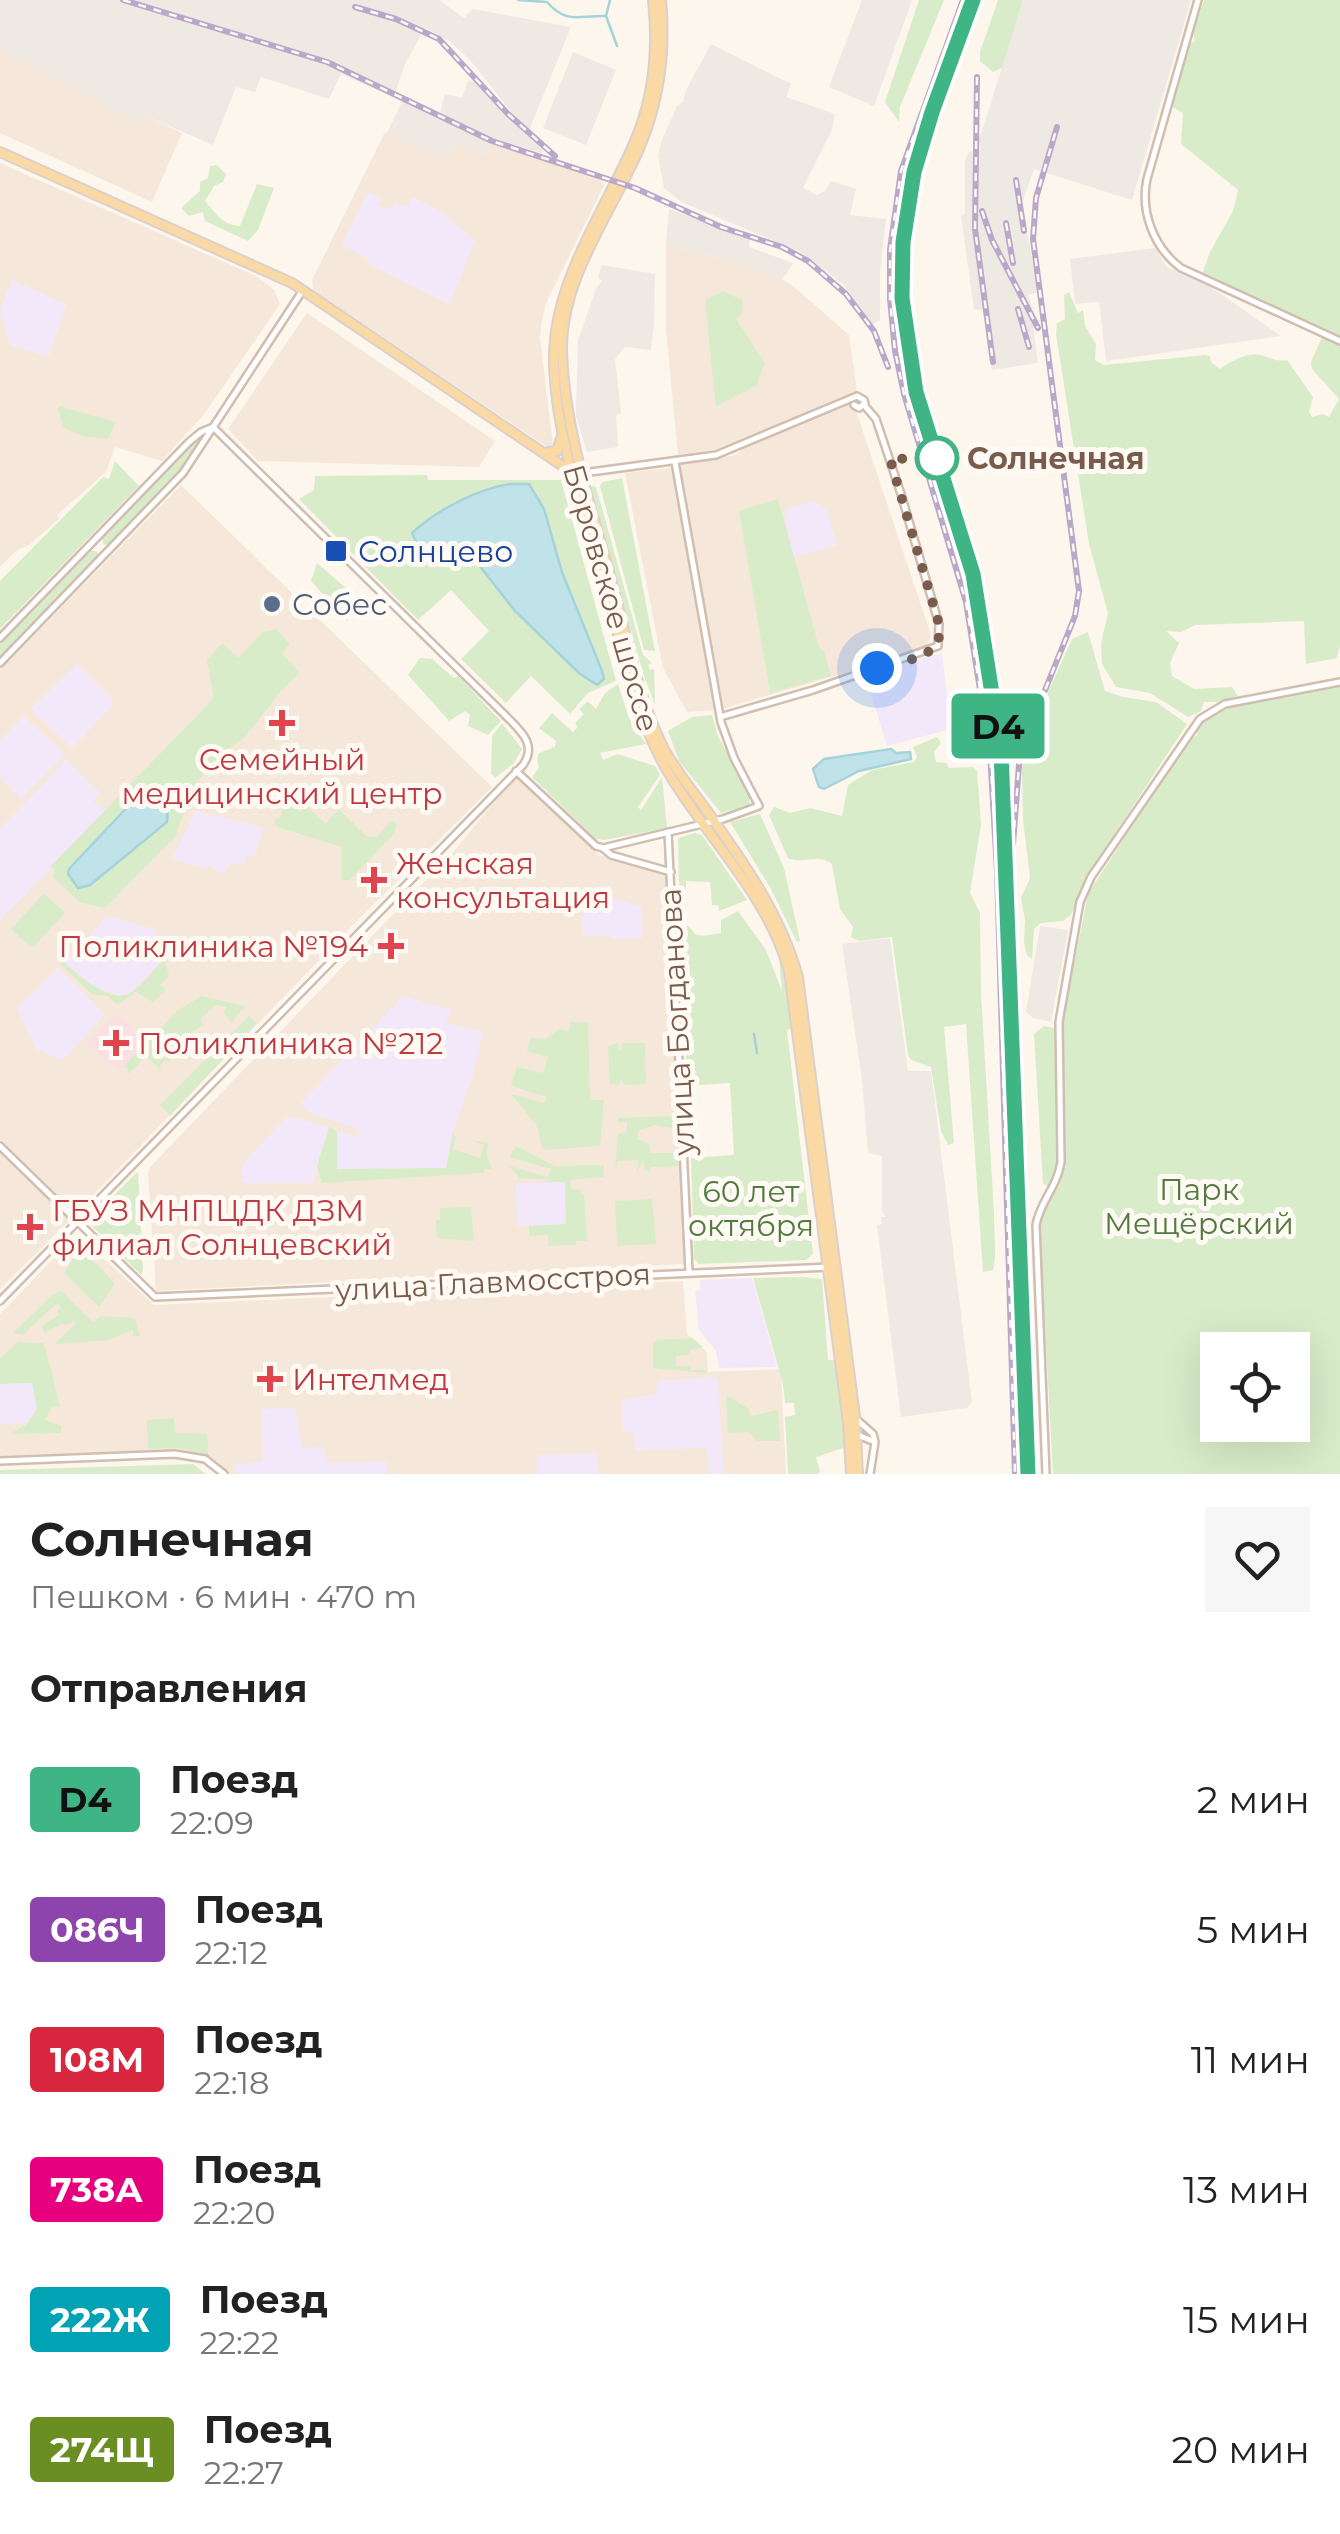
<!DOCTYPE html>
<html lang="ru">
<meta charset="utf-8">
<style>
body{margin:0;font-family:Montserrat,sans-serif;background:#f6f6f6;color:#222;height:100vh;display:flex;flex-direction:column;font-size:38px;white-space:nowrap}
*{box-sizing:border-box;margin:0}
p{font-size:32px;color:#767676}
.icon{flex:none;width:55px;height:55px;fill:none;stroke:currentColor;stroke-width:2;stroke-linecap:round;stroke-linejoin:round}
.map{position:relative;height:1474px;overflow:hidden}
.sheet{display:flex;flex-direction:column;background:#fff;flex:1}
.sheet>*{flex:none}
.badge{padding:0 20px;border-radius:8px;font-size:35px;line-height:65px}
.controls{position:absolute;left:1200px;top:1332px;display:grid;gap:20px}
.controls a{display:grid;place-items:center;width:110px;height:110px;border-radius:0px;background:#fff;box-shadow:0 10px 40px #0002;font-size:50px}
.you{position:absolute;width:50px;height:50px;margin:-25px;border:8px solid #fff;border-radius:50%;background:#1a73e8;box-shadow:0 0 0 15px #1a73e833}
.map>.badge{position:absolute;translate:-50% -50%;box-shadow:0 0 0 5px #fff}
h2{padding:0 30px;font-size:38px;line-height:90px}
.round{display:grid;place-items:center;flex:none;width:105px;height:105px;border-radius:0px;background:#f6f6f6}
.overview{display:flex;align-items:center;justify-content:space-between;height:170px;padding:0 30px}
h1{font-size:48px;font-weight:700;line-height:75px}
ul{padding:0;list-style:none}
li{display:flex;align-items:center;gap:30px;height:130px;padding:0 30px}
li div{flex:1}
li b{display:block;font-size:38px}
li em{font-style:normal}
li .badge{min-width:110px;font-weight:700;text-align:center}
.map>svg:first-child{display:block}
</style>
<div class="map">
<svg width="1340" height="1474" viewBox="0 0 1340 1474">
<rect width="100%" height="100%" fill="#fdf6ec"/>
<!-- residential -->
<path fill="#f5e8da" d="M0,48L136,120L146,116L182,133L152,202L0,133Z
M385,132L441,157L460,143L484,154L490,142L598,178L604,185L546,303L542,319L540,338L553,445L550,449L313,290L312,280Z
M0,163L256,276L274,290L280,304L205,413L162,461L115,447L106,472L57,515L59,519L29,545L17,550L0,567Z
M666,245L737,262L782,279L793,286L849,335L857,391L716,449L678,455L666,330Z
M307,313L495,441L479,467L258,461L228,429Z
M853,402L931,635L926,649L722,709L679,464L736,455L744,448Z
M670,468L674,472L714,710L687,712L663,668L625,473Z
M181,485L300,601L304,610L317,617L492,787L352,926L76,1213L0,1139V670Z
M515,777L599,855L667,873L684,1264L156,1291L148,1173L151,1166L453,852Z
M0,1149L71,1219L0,1289Z
M77,1234L154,1305L683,1281L687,1334L707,1352L708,1372L781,1369L786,1474H229L216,1460L180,1449L0,1456V1314Z"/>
<!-- industrial -->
<path fill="#efe9e4" d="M0,0H439L464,18L473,9L571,27L528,133L470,60L449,41L425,28L405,64L394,97L341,74L329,99L261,77L255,92L236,87L213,145L146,116L136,121L0,48Z
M862,0H912L874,106L829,87Z
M1023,0H1191L1132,200L1034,169L1022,203L1038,292L1028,295L1038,322L1033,325L1038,363L992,370L984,309L974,310L961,216L965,213V160L969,152L980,151L979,140Z
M711,44L791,84L786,97L835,114L832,130L803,188L817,195L825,191L831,181L856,189L850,215L886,219L880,273V320L875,323L872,325L844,285L801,252L681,202L664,188L658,156L661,142L677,106L683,102L686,90Z
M573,52L616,70L586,145L543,128Z
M468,80L475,82L543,150L542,153L488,137L440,113L445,94L462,98Z
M403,100L490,142L484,154L460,143L441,157L387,133Z
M669,209L750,239L749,247L793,263L789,270L782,279L737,262L666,245Z
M1155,248L1167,267L1214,289L1281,336L1106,361L1099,302L1075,304L1070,259Z
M602,265L655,274L654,324L651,350L625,347L615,359L621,413L616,416L618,447L587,452L576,416L578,340L596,289L602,281L598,277Z
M1040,926L1068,930L1051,1022L1033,1018L1026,1012Z
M890,938L908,1071H931L972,1402L967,1408L901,1417L877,1225L882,1224L881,1217H886L882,1210V1156L868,1153L862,1080L842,944Z"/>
<!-- education -->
<path fill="#f3e8fa" d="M368,192L381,198L378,205L391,210L395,203L407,207L412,197L437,209L475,241L449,304L372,266L366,258L342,245Z
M12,280L66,304L49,357L10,345L0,310Z
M812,501L826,508L837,545L794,557L784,517L788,509Z
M942,653L951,729L887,746L865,675Z
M77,664L112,699L111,707L72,748L31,709Z
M24,716L65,755L21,799L0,777V741Z
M66,760L100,793L93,802L107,810L0,920V829Z
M196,811L264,828L255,856L247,855L245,863H231L222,874L211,866L203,868L172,859Z
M612,898L641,907L642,938L615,939L608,935L583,936L582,904Z
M107,916L154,929L164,959L129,994L119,995L93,987L64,962Z
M58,968L105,1015L62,1060L36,1049L17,1008Z
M403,996L451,1010L446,1023L483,1032L472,1078L452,1134L446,1168L336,1169L337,1131L356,1136L359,1129L310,1113L301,1103L351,1051L386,1061L354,1049Z
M288,1116L329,1127L313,1183H242V1164Z
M565,1182L566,1224L517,1226L516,1183Z
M752,1278L777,1367L719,1368L716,1351L699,1330L695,1291L700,1290V1280Z
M24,1342L45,1343V1422L0,1424V1367Z
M717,1377L724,1474H709L707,1448L635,1450L634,1431L623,1432L622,1400L656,1394L658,1381Z
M295,1408L302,1448L324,1447L328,1463L387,1462V1474H238L231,1466L263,1461L262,1409Z
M596,1453L598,1474H538L537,1455Z"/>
<!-- medical -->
<path fill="#fbdfe3" d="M114,1014L132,1025L129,1028L146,1043L119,1072L87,1043Z"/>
<!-- green -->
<path fill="#d8ecc9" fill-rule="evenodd" d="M919,0H944L900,107L899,122L885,102Z
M998,0H1023L1002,68L993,72L980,61V52Z
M1204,0H1340V338L1202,274L1210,252L1233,211L1238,190L1181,144L1183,113L1172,107L1189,43L1195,42L1193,32Z
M217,165L226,174L223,182L214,186L205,201C216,214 223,225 240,226L257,184L274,188L258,230L248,241L205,221L203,212L189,216L181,208L200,191V182L208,178L210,166Z
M723,291L742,300L743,313L736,319L765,363L756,386L716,406L705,300Z
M1069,292L1078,313L1083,310L1085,326L1096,344L1095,360L1104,365L1205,355L1210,356L1211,362L1220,369C1230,361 1248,352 1261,355C1272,358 1275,362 1287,360L1313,397L1309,412L1312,417L1322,414L1329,417L1339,399L1312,369L1311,362L1322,337L1340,345V646L1337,658L1306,664L1304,621L1195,625L1181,632L1166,631L1179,643L1170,663L1172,676L1194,689L1232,687L1238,696L1217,702H1204L1201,711L1188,717L1150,693L1116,687L1102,664L1101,644L1108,613L1089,544L1056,334L1057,323L1065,319L1064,295Z
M59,406L116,422L108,439L82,436L64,428L58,410Z
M199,436L200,442L166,490L110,545L103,544L102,538Z
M115,461L139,486L0,629V581L103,477L109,479Z
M427,475L428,480H561L616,681L588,693L570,714L531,676L506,703L461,659L489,631L451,590L418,620L299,499L314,490L315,476Z
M622,478L655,651L644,650L600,486L603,482Z
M591,486L596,487L643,655L652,663L648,665L650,670L654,669L655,705L643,673Z
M778,499L819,647L824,651L831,676L770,693L739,511Z
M90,550L98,552V560L0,659V643Z
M317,563L354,595L347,621L311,581Z
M276,629L290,644L282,654L300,673L281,691L245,737L221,755L195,784L175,837L105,908L79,902L53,877L54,869L51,866L214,698L207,660L222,643L238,658L263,632Z
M1088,632L1105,691L1123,697L1156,702L1187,724L1091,870L1071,915L1063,921L1041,923L1034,929L1032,959L1027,955L1024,943L1025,920L1021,898L1030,878L1023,820L1022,767L1039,712L1072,639Z
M420,658L432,659L454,678L458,676L501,721L488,735L468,726L470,715L465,711L449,721L408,675Z
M618,684L629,718L646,744L600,753L603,760L618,754L655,766L660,775L638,807L641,810L662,777L667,828L605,840L596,839L532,777L539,768L537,758L539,753L555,747L556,741L539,728L552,713L573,732L578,727L575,723L584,714L579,709L588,701L596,709L605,693Z
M1340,686V1474H1053L1040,1232L1043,1211L1060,1184L1064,1150L1063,1020L1088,894L1189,737L1197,736V727C1236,695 1291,694 1340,686ZM1218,1350H1292V1425H1218Z
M712,715L718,736L752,798L749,800L750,805L721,813L679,761L668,731L692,717Z
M502,723L522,749L514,763L495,778L491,773L492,736Z
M937,737L941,743L934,752L936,762L946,763L949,768L973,767L977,771L981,824L970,893L980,913L981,993L994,1213C994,1230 997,1257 993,1270L983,1272L966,1024L944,1027L954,1143L948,1145L941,1131L931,1067L911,1060L908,1055L892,937L859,941L851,937L853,927L840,909L832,864C819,853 802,865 788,858L769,815L774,807L790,813L810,808L842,816L848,785L872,770L914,762L917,757L913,747Z
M287,801L301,812L307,806L325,824L339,809L366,836L377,837L392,820L397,824L394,834L350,880H342V847L277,827L274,820L279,818Z
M760,814L784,868L800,941L797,942L771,889L730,822Z
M695,833L702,835L747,900L719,911L718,905H712L710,882L686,881L685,918H680L678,838Z
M44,893L65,913L32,948L11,929Z
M738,911L766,950L782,991L779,956C785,979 794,1005 792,1028L787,1030L813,1254L806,1260L699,1264L694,1259L691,1158L734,1155L730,1083L687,1086L680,925L689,926L695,934L703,936L721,933V920Z
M164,959L169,976L160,985L166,990L153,1002L136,992L117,1005L108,996L93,995L60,964L64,962C77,974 108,1003 128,994C141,988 154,969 164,959Z
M201,996L245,1006L232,1022L223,1013L226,1007L215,1005L200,1020L204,1025L190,1033L193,1037L180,1050L177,1048L171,1054L173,1057L169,1062L166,1059L160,1065L161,1070L146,1056L129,1074L127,1067L123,1068L154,1031L157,1033L177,1011Z
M249,1016L257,1023L170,1116L160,1105Z
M570,1022H588L590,1100H604L600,1146L543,1150L537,1126L511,1094L544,1103L547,1097L511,1086L517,1067L543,1073L548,1057L527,1051L531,1038L545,1039L559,1029L569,1031Z
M1044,1026L1055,1028L1056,1174L1051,1187L1043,1184L1034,1034Z
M618,1043L619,1051L622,1050V1043H645L646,1084L624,1085L622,1078L619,1085L610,1084L608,1046Z
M673,1116L677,1129L655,1125L639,1130L637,1139L649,1144L651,1153H674L679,1166L651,1167L649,1173L645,1170L643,1161L637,1173L638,1160L618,1161L615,1172L618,1134L627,1132V1122H618V1118Z
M329,1127L337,1131V1169L446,1168L453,1134L456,1137L453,1149L480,1158L484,1145L470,1140L489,1143L486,1152L492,1169H485L484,1173L322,1183L317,1166Z
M516,1146L555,1166L604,1165L603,1177L570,1180L571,1190L580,1189L581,1195H584L587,1241H576V1245L548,1246V1235L529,1236V1226L566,1224L565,1182H539L555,1180L519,1178L509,1166L548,1177L551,1169L509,1157Z
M138,1171L143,1272L141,1275L88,1222Z
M652,1199L656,1244L617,1246L615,1201Z
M471,1207L474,1241L437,1238L436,1221L440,1220V1208Z
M82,1254L98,1265L115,1284L99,1307L64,1273L74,1257Z
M804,1277L822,1279L828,1360H834L837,1371L845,1444L843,1448L816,1457L820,1472L817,1474H788L785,1417L795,1415L794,1403H785L783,1384L753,1278Z
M61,1291L93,1322L101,1316L135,1318L140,1336H133V1330L109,1340L55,1344L76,1323L71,1318L73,1322L64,1326L63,1323L45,1333L41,1326L59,1315L57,1311L61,1307L57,1303L23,1335L13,1333L52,1295Z
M692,1338L703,1347L690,1350V1355L676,1356V1366H690L691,1370H706V1373L653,1368V1344L657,1340Z
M18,1342L44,1343L60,1406L52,1407L45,1420L61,1426V1433L10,1434L27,1424L37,1409L32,1383L0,1384V1358Z
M726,1395L749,1409L750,1416L778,1410L780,1441H757L749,1432L728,1433Z
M174,1418L175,1433L207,1434L208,1455L179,1448L148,1449L147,1420Z
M193,1464L206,1474H0V1470Z"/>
<!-- water -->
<path fill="#bfe3e8" stroke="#a5d3da" stroke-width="2.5" d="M510,484H529L544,509L562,572L602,671L604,679L597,685L579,673L515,611L468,551L419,548L412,533C437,510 477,489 510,484Z
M891,749L896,753L910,752L911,759L859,771L824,789L819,787L813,769L824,759Z
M151,794L168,807L167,822L90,885L78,888L68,874L69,869L134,800Z"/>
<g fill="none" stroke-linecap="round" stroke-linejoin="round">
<!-- stream -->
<path stroke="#a5d3da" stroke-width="2.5" d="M518,0L547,2C567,25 579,15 606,16L610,0
M606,16L617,46
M754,1034L757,1053"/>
<!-- minor casing -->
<g stroke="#d1beb0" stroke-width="10">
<path id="minor" d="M1198,0L1147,179C1140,212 1154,248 1181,268L1340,341
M854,405L859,408L865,403
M583,473L716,455L857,396L864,400
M0,638L189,442L201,432L213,427
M0,663L183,473L303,290
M720,717L813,690L938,646L939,624L901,494L876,419L864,405
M516,771L596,846L603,848L723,819L759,806L734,758L721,722L675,462
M668,832L689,1272
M604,849L611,855L671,872
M0,1146L155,1297L830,1267
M0,1301L523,765C538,743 519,730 504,714L213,427
M855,1418L873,1434L875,1442
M855,1434L875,1442
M0,1461L175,1454L205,1459L224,1474
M870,1474L875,1442
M1046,1474L1036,1225C1040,1201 1057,1188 1061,1162L1059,1022L1080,902L1091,877L1200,719L1225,704L1340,682"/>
</g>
<!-- major casing -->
<g stroke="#dad1cd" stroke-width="12">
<path id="major" d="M653,0C658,47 654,97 635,141C604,214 551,283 554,366C557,443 586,520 607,593C624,653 636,718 668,772C707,838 768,895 789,971L848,1423L851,1474
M661,0C666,50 659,102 639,149C611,214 560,279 562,353C565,434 593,512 614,590C628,642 639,700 664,749C676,771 693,791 707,811C744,863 781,915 798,977L855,1416L858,1474
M0,152L292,283L573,473
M543,453L557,451L562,436"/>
</g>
<!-- minor -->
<use href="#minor" stroke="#fff" stroke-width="5"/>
<!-- major -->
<use href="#major" stroke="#fbd9a5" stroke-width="8"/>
<!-- rail casing -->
<g stroke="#b9a8c9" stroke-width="6">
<path id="rail" d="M123,0L327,62L492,141L635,188L721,227L782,247L808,261L846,294L874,331L888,367
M963,0L901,171L890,250V299L895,351L904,394L966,602L990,752L997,870L1015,1474
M355,7L396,19L439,39L508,114L555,156
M977,77L975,229L993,362
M1016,180L1024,231
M982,211L992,240L1038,328
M1006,223L1013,263
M1018,309L1029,347
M1013,844L1020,752L1075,616L1079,591L1033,239L1036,198L1057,127"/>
</g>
<!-- rail -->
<use href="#rail" stroke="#fffaf3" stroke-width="2.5" stroke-dasharray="8" stroke-linecap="butt"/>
</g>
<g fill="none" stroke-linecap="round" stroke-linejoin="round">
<!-- line casing -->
<g stroke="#fff" stroke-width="22">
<path id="line" d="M973,0L932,112L914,172L903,242L902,298L916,392L973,574L1001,750L1028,1474"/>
</g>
<!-- line -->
<use href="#line" stroke="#3fb485" stroke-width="15"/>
<!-- walk -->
<path stroke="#7a5c4d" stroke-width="10" stroke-dasharray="0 18" d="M877,668C904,660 945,659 939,624L890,459L937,458"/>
</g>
<!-- markers -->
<circle fill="#fff" stroke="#3fb485" stroke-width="5" cx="937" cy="458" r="20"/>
<rect fill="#1a4fb4" stroke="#fffaf3" stroke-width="4" x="324" y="539" width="24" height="24" rx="5"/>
<circle fill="#5c6f8a" stroke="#fffaf3" stroke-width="4" cx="272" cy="604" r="10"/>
<g fill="#e0444e" stroke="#fffaf3" stroke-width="4">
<path d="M277 708h10v10h10v10h-10v10h-10v-10h-10v-10h10z"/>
<path d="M369 865h10v10h10v10h-10v10h-10v-10h-10v-10h10z"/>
<path d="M386 931h10v10h10v10h-10v10h-10v-10h-10v-10h10z"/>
<path d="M111 1028h10v10h10v10h-10v10h-10v-10h-10v-10h10z"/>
<path d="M25 1212h10v10h10v10h-10v10h-10v-10h-10v-10h10z"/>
<path d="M265 1364h10v10h10v10h-10v10h-10v-10h-10v-10h10z"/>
</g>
<g text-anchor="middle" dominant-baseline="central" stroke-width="10" stroke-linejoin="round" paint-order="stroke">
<!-- stop labels -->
<g font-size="30" font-weight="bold" fill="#7a5c4d" stroke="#fffaf3" text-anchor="start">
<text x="967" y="458">Солнечная</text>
</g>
<!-- transit labels -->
<g font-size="30" fill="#164399" stroke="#fffaf3" text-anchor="start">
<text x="358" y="551">Солнцево</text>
</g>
<!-- street labels -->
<g font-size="30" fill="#7a5c4d" stroke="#fffaf3">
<text transform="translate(611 598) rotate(74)">Боровское шоссе</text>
<text transform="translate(677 1022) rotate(-93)">улица Богданова</text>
<text transform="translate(493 1282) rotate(-3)">улица Главмосстроя</text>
</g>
<!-- service labels -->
<g font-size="30" fill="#4e5e75" stroke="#fffaf3" text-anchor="start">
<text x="292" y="604">Собес</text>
</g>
<!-- health labels -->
<g font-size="30" fill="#be3a42" stroke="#fffaf3" text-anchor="start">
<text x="282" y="759" text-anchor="middle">Семейный<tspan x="282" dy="34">медицинский центр</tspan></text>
<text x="396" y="863">Женская<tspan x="396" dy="34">консультация</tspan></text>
<text x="368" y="946" text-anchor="end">Поликлиника №194</text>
<text x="138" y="1043">Поликлиника №212</text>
<text x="52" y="1210">ГБУЗ МНПЦДК ДЗМ<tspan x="52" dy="34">филиал Солнцевский</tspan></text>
<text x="292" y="1379">Интелмед</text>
</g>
<!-- park labels -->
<g font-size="30" fill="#537a41" stroke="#fffaf3">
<text x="1199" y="1189">Парк<tspan x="1199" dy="34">Мещёрский</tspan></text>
<text x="751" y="1191">60 лет<tspan x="751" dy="34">октября</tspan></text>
</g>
</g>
</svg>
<div class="controls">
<a><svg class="icon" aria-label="locate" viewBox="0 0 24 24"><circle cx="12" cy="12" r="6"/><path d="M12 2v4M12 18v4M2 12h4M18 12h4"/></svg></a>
</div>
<div class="you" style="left:877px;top:668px"></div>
<b class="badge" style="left:998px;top:726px;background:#3fb485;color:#111">D4</b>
</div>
<section class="sheet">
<div class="overview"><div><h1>Солнечная</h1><p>Пешком · 6 мин · 470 m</p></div><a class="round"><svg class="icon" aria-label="heart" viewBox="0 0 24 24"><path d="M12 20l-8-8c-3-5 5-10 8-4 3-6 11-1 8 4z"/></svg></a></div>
<h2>Отправления</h2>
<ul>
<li><span class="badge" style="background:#3fb485;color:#111">D4</span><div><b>Поезд</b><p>22:09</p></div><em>2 мин</em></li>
<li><span class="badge" style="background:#8e44ad;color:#fff">086Ч</span><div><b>Поезд</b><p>22:12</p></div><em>5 мин</em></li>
<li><span class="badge" style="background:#d7263d;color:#fff">108М</span><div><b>Поезд</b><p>22:18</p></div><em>11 мин</em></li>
<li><span class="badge" style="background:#e6007e;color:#fff">738А</span><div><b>Поезд</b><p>22:20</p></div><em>13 мин</em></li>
<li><span class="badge" style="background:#00a3b4;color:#fff">222Ж</span><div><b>Поезд</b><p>22:22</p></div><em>15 мин</em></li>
<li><span class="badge" style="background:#6b8e23;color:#fff">274Щ</span><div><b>Поезд</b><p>22:27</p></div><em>20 мин</em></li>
</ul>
</section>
